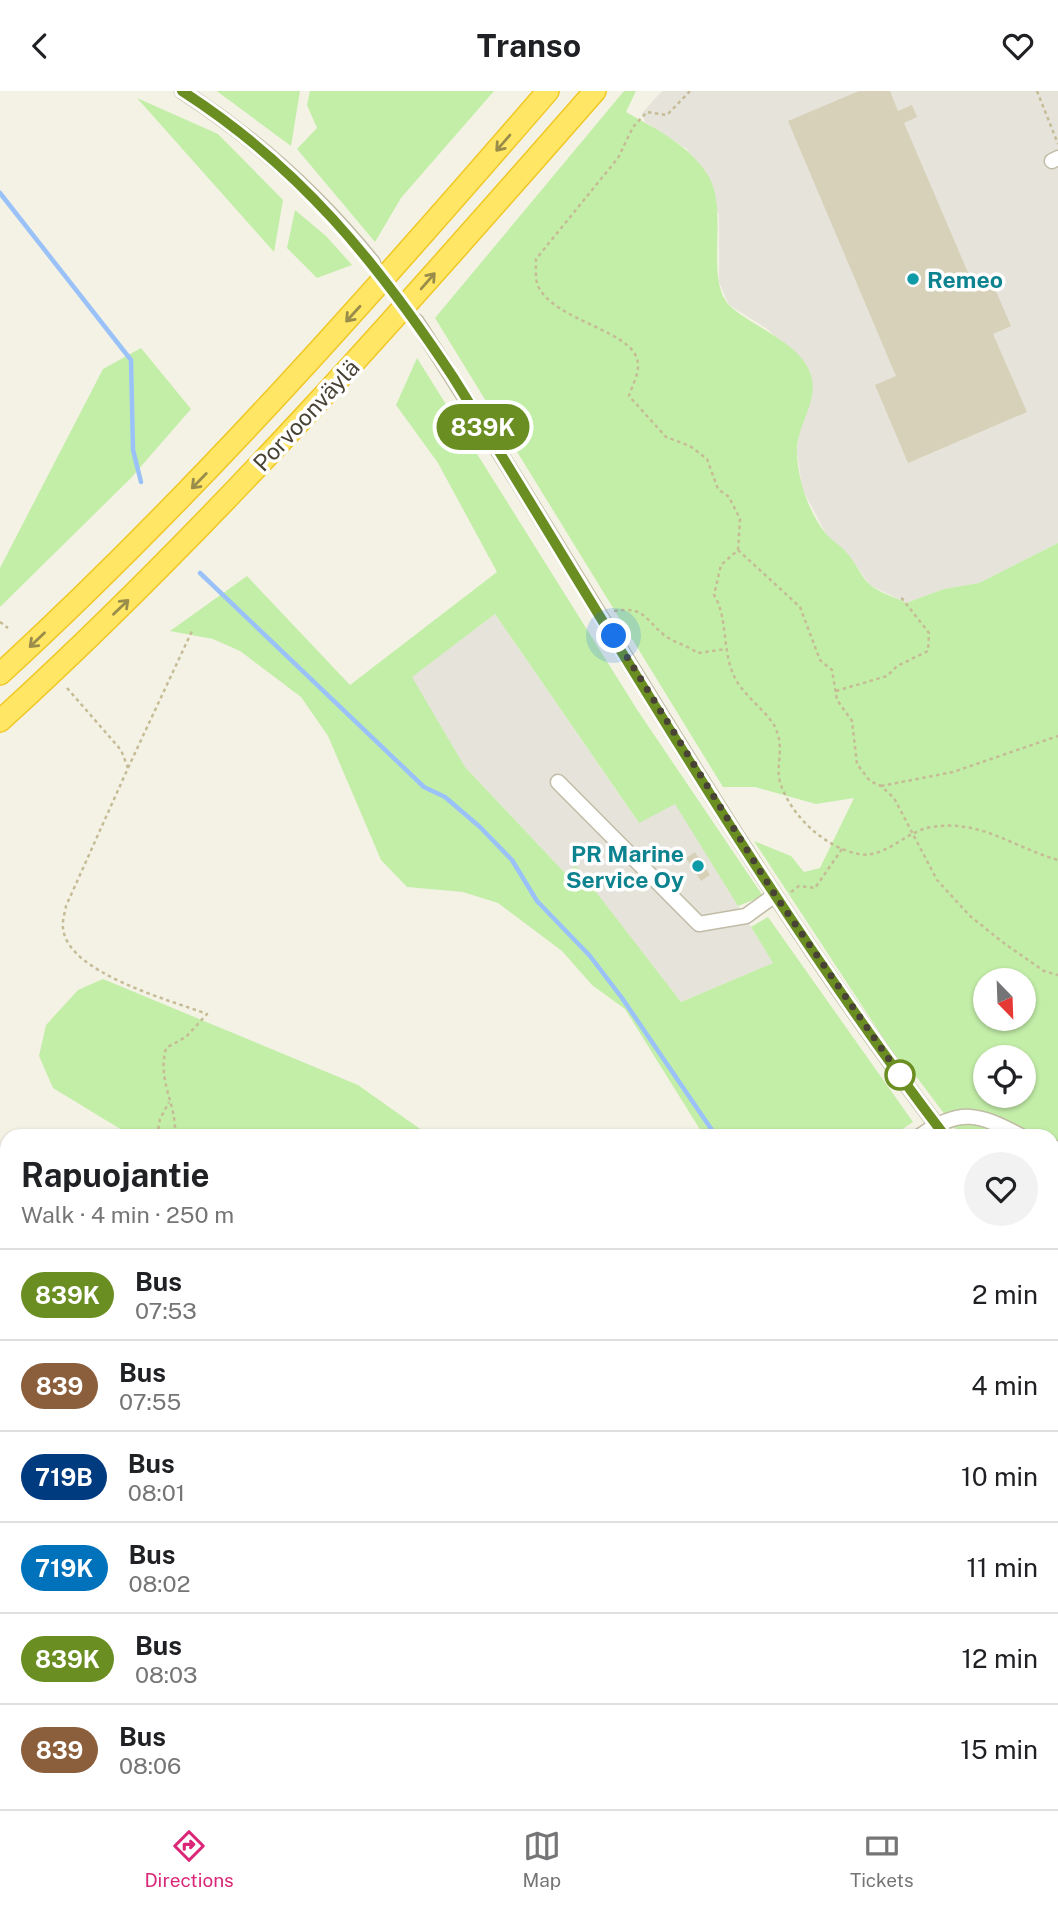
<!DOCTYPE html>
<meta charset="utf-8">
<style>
body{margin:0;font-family:"Public Sans",sans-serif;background:#f2f2f2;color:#202124;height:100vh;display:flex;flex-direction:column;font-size:26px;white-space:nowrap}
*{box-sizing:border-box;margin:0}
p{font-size:23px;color:#757577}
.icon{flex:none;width:38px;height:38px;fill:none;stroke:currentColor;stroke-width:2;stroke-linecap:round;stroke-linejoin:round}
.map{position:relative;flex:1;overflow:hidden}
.side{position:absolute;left:0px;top:1038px;width:1059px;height:681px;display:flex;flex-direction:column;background:#fff;border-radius:21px 21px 0 0;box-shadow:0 2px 5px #0004}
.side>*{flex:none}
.badge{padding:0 14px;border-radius:23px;font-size:24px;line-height:46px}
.needle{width:46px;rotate:157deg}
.buttons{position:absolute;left:973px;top:877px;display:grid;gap:14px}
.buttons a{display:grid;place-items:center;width:63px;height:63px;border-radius:50%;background:#fff;box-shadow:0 2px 5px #0004;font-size:35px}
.you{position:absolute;width:35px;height:35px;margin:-18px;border:5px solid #fff;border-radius:50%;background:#1a73e8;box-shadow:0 0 0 10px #1a73e833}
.map>.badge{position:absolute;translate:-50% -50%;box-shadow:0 0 0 4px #fff}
.round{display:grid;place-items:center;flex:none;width:74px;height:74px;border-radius:37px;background:#f2f2f2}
.summary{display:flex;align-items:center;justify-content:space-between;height:119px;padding:0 21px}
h1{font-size:33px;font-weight:700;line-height:52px}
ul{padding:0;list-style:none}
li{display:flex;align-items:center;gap:21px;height:91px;padding:0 21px;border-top:2px solid #e0e0e0}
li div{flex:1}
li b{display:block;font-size:26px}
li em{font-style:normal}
li .badge{min-width:77px;font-weight:700;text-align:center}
header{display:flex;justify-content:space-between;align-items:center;height:91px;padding:0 21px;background:#fff;font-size:32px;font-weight:700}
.tab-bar{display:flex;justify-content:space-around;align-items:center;height:98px;border-top:2px solid #e0e0e0;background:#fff;font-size:19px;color:#757577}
.tab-bar a{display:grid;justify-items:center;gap:4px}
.tab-bar .on{color:#db2777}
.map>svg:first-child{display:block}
</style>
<header><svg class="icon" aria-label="back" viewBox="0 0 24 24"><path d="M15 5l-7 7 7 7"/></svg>Transo<svg class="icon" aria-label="heart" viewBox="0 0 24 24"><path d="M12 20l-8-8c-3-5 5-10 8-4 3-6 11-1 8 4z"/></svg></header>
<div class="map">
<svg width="1058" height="1718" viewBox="0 0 1058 1718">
<rect width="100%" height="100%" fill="#f4f2e5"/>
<!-- industrial -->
<path fill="#e6e3da" d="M662,0H1058V452L979,492L944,498L906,512L870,494L846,461L826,443L802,397L797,360L800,337L812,306V287L806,273L766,237L729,214L719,191V124L687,58L645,31L642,22Z
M495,523L638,731L675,712L773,872L681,911L576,776L564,781L465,676L411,586Z"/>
<!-- green -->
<path fill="#c3eea8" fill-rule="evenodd" d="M216,0H300L291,55L218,1Z
M310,0H494L401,107L375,151L297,58L317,37L307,14Z
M624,0H636L626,21C656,38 691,55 709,86C729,121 704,189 730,215C752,236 806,254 812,288C817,312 797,335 797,360C797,387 809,423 827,444C833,450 841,455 847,462C855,471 860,483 868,492C877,501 895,506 906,512L944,498L979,492L1058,452V1109L1052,1112V1045H961L909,976L895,965L754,750L791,765L804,781L820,777L854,707L816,713L755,696H723L435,227ZM985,889H1024V928H985ZM985,966H1024V1004H985Z
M137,7L218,43L283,109L274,161Z
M295,119L326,145L352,174L317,187L287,157Z
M141,257L191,318L130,388L0,516V477L103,278Z
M417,267L638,620L763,805L738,815L675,713L639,732L495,523L412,586L465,676L564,781L576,775L681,911L773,872L751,836L768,826L913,1031L892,1045H863L860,1040L853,1045H704L625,918L592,894L562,860L498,812L463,801L407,796L381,769L328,645L301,606L240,560L213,548L170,540L247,485L350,594L497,481L438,372L396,314Z
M103,888L358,994L430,1045H124L122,1039L53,997L39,965L46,934L78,899Z
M7,1060V1712H1016L1003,1718H0V1062Z
M1058,1500V1715L1020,1712H1052V1504Z"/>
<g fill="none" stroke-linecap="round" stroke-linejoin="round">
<!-- stream -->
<path stroke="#9ac2f9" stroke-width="4.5" d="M0,102L131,269L133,359L141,391
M200,482L424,696L445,706L480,736L512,769L537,810L590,865L622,907L716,1045
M1052,1659L1058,1668"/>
</g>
<!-- building -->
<path fill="#d7d1b9" d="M859,0H890L898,20L912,14L917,26L904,32L972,191L989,184L1011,235L993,243L1027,321L908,372L875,294L896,285L788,30Z
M695,761L710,784L701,790L686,767Z"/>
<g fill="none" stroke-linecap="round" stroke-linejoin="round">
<!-- minor-tunnel -->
<path stroke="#d2cfc2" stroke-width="14" stroke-dasharray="14 7" stroke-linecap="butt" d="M379,181L416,230"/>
<!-- minor casing -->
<g stroke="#c1bca6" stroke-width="17">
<path id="minor" d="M182,0C255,47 318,104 373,172
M1052,70L1058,67
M416,230C593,501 747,788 945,1045
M558,691L699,833L746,825L775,804
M920,1045C960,1016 980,1023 1021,1045
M1052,1056L1058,1058
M1052,1183L1058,1191"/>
</g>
<!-- highway casing -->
<g stroke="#f0c724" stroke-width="24">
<path id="highway" d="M0,583C197,402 373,202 548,0
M0,630C214,435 404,218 595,0"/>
</g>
<!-- path -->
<path stroke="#c5bc96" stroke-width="2.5" stroke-dasharray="3.5 3.5" stroke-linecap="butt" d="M690,0L667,24L647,21L633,36L618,67L536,168C536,176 535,188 538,195C556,232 636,239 638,273C639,283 632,295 629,305L666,346L690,355L707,368L718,398L729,406L740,428L738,459L721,474L714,504C728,526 722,560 734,585C742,603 765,619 774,634C786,657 775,673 780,691C790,724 825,757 859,763C883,768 905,742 927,737C978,726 1012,756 1058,769
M1037,0L1058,53
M738,459L800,516L820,569L832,579L837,609L852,630L857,673L870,690L881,695L894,707L937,789L970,825L1005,853L1044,880L1058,884
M614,520C644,515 644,527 664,544C671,550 688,555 698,562L727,558
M0,531L8,537
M67,597L121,659L128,677L66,815C65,821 62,830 63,837C67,882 170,909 207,923L186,946L166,957C157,992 177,1012 175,1045
M836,600L887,585L897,575L928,560L929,542L900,505
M128,677L192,540
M881,695L953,681L1058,645
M791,801L799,795L815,797L842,758
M157,1045L160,1028L169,1011
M0,1069L7,1067
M665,1718L670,1712"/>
<!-- minor -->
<use href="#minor" stroke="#fff" stroke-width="14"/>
<!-- highway -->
<use href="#highway" stroke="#ffe665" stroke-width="21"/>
</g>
<!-- one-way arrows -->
<defs><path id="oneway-shaft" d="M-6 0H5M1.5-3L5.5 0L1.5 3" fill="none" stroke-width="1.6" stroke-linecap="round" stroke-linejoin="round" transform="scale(1.75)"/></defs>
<g stroke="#9a8c4a">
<use href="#oneway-shaft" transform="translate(503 52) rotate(131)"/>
<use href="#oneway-shaft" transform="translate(428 190) rotate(-49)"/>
<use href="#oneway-shaft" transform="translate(353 223) rotate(132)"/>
<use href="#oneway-shaft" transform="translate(199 390) rotate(134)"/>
<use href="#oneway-shaft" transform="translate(121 516) rotate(-44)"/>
<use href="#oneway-shaft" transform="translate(37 549) rotate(136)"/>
</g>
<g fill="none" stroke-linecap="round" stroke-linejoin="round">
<!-- line casing -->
<g stroke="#fff" stroke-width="16">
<path id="line" d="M182,0C299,75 377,171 453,286C612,541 762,806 945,1045"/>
</g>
<!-- line -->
<use href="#line" stroke="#6b8e23" stroke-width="10"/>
<!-- walk -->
<path stroke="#484334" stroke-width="7" stroke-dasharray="0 12.6" d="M614,545L775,804L900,984"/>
</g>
<!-- markers -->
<g fill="#0f9aa8" stroke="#fff" stroke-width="2.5">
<circle cx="913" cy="188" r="7"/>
<circle cx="698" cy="775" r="7"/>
</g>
<circle fill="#fff" stroke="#6b8e23" stroke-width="3.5" cx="900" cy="984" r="14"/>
<g text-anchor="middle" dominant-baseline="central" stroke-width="7" stroke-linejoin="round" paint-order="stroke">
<!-- culture labels -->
<g font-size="23" font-weight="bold" fill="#0d838f" stroke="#fff" text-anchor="start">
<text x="927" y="188">Remeo</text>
<text x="684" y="762" text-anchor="end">PR Marine<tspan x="684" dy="26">Service Oy</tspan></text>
</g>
<!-- street labels -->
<g font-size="23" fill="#484334" stroke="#fff">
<text transform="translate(306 324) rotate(-47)">Porvoonväylä</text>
</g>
</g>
</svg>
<div class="buttons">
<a><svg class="needle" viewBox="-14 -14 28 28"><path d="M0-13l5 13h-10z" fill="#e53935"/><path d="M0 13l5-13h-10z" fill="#757577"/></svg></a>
<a><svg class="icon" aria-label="locate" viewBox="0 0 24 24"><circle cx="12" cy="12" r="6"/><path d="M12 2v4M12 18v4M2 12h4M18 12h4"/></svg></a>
</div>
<div class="you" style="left:614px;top:545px"></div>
<b class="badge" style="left:483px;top:336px;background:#6b8e23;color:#fff">839K</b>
<section class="side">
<div class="summary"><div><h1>Rapuojantie</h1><p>Walk · 4 min · 250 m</p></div><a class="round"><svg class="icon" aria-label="heart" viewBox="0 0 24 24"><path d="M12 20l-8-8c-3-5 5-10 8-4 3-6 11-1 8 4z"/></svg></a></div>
<ul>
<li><span class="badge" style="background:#6b8e23;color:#fff">839K</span><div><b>Bus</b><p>07:53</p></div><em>2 min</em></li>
<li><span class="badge" style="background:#8b5e3c;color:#fff">839</span><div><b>Bus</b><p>07:55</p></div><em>4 min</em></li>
<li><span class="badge" style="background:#003b80;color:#fff">719B</span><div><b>Bus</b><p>08:01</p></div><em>10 min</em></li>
<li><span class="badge" style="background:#0072bc;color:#fff">719K</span><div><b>Bus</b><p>08:02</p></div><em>11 min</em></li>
<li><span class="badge" style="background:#6b8e23;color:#fff">839K</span><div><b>Bus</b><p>08:03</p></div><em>12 min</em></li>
<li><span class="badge" style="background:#8b5e3c;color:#fff">839</span><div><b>Bus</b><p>08:06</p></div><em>15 min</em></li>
</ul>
</section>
</div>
<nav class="tab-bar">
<a class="on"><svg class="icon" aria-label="directions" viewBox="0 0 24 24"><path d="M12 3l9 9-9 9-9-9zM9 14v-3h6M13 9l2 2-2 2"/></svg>Directions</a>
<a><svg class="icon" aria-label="map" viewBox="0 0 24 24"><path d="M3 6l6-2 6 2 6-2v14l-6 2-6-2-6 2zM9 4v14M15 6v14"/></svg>Map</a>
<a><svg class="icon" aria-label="tickets" viewBox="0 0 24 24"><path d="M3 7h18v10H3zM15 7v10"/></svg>Tickets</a>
</nav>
